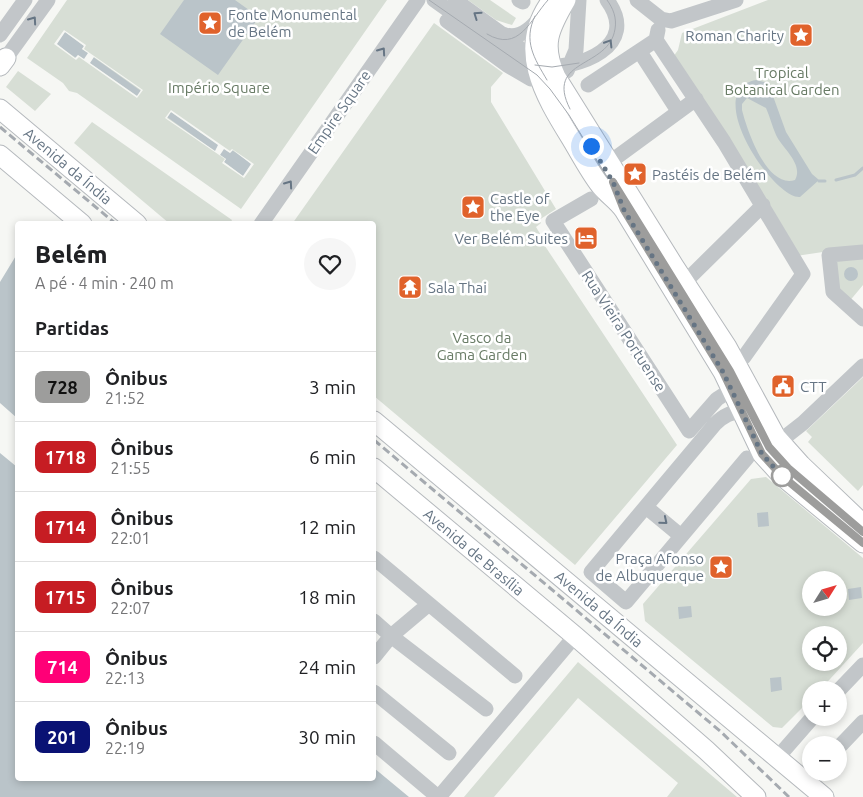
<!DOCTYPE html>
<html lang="pt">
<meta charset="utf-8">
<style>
body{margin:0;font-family:Ubuntu,sans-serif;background:#f6f6f6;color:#202124;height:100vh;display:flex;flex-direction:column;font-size:19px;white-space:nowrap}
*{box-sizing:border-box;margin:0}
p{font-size:16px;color:#757577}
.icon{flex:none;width:28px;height:28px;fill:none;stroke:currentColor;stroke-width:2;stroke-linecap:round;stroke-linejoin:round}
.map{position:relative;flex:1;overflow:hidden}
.drawer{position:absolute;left:15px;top:221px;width:361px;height:560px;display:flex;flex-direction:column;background:#fff;border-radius:5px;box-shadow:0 2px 8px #0003}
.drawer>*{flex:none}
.badge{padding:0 10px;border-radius:8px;font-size:18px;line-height:32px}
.needle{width:32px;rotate:53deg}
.controls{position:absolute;left:802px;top:571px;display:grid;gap:10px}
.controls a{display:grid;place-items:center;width:45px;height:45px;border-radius:50%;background:#fff;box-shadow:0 2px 8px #0003;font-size:25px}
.you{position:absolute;width:25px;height:25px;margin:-12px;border:4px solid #fff;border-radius:50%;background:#1a73e8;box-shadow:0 0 0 8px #1a73e833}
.map>.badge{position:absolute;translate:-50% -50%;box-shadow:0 0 0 2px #fff}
h2{padding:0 20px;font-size:19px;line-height:45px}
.round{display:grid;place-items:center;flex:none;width:52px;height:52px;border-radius:26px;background:#f6f6f6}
.overview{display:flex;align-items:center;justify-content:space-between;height:85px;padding:0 20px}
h1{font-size:24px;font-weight:800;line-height:38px}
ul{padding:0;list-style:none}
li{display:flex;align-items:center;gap:15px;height:70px;padding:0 20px;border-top:1px solid #e0e0e0}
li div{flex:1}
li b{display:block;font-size:19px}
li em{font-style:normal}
li .badge{min-width:55px;font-weight:700;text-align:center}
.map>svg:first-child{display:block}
</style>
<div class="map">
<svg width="863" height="797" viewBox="0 0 863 797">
<rect width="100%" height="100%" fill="#f6f7f4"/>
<!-- green -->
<path fill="#d7ded5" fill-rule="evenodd" d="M67,0H387L241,209L77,93L69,91L63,83L27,58Z
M468,0H490L516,18L512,25L496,20Z
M768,0H863V246L796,256L673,57L678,50L682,33Z
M434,23L503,73L491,87V102L556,209L539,220L541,223L536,227L545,242L543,243L677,445L575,565L374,396V224H292Z
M18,71L51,94L35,111L6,87Z
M92,122L232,220L230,224H170L74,143Z
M863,254V285L848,303L836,292L832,257Z
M863,377V485L858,491L808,442L812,437L806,431Z
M766,477L863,558V643L820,690H811V699L782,728L773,727L645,621L643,604L751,479ZM811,580H839V608H811ZM811,635H839V662H811Z
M578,662L737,797H667L678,783L578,698L494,797H464Z"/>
<!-- water -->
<path fill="#bac4c9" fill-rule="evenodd" d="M184,0H235L259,17L218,75L160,34Z
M65,32L84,46L82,49L141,91L137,96L78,55L76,58L56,44Z
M756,80L764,82L769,85L786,132L812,174L819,180L800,197C774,200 700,90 756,80ZM747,98L766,108C770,117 772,126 776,135C782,148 804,164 795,180C767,189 747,130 742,110V104Z
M171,112L230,153L232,150L252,164L243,176L224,162L226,159L167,117Z
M17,254V418L0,403V282Z
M844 274a7 7 0 1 1 14 0a7 7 0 1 1-14 0Z
M0,453L17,467L18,779H374V768L409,797H0Z
M768,512L769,526L758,527L757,513Z
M861,587L862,598L849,600L848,589Z
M691,606L692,617L679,619L678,607Z
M781,677L782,690L771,692L770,678Z"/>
<!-- pier -->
<path fill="#f6f7f4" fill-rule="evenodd" d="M64,30L86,45L84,49L143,90L137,98L79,57L76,60L54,44ZM65,32L84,46L82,49L88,53L84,59L78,55L75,58L57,44ZM94,57L141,90L137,96L90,63Z
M171,110L230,151L232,149L254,164L244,178L222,163L225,159L165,118ZM171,112L218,145L215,151L167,118ZM224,149L230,153L233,150L251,164L243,176L224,162L226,159L220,155Z"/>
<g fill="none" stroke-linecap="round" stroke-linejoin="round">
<!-- stream -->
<path stroke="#bac4c9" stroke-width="3" d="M836,180L855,175L863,168
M819,181H825"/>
<!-- major casing -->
<g stroke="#b5b9bd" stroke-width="21">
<path id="major" d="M552,0C515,49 545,96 572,140C581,155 590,172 600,185C608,195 617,200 624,210L723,372L762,454L782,476L863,543
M566,0C549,29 541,45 556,77L674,266L727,347L776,437L801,465L863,524
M0,66L6,58
M0,109L137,224
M0,155L82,224
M374,421L824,797
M374,468L575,636L706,750L756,797"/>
</g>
<!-- minor -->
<path stroke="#c2c6c9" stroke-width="15" d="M434,0L543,78
M455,0L513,42L536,63
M519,0L523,2
M637,0L661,19L671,21L736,0
M447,21L507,65L531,79
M503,34C519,41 532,28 541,16
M0,35L25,0
M656,40L724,142L803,274L744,357L736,363
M640,52L678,111
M6,58L48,0
M542,66C579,70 641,46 607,0
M567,71L576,50L579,0
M588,85L656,40L658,30
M610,162L696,99
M591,199L553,221L689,431L717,399L728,392
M261,224L418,0
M863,252L829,255L833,292L863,319
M684,283L763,205
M757,427L782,463L805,483
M780,441L803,423L863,366
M747,458L626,602L591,572L715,424C726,413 738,409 752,413
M646,507L681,536
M374,558L515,676
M429,604L391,636L486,709
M374,621L391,636L374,657
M839,690L863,665
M374,692L449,753
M374,743L438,797
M839,747L863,722
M778,757L812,718
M439,797L575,636"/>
<!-- major -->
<use href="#major" stroke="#fff" stroke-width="19"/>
<!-- tram -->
<path stroke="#a5aab0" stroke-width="1" d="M429,0L537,75L550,89L569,115L730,376L766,448L788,474L863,536
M535,16C523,41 534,58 547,80
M487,34C519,53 530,20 548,0
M535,65L552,67L579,63
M570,109C544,58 609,69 615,29C617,18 613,8 607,0"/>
<!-- rail -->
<path stroke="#a5aab0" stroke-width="3" stroke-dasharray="8 4" stroke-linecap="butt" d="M0,127L116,224
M374,440L720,731L789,797"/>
</g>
<!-- one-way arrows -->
<defs><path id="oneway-chevron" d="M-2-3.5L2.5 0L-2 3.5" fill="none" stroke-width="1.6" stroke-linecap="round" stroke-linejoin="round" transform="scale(1.25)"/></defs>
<g stroke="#667584">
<use href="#oneway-chevron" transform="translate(477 15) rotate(-145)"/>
<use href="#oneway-chevron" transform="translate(33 20) rotate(-55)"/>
<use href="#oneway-chevron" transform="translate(609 43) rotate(-58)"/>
<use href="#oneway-chevron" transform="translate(382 51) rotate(-55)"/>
<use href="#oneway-chevron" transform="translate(289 184) rotate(-55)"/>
<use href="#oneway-chevron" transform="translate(664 521) rotate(40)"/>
</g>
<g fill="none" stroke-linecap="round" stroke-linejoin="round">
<!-- line casing -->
<g stroke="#fff" stroke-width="11">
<path id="line" d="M863,532L788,468L769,447L730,371L613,182L624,210L723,372L762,454L782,476L863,543"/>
</g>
<!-- line -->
<use href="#line" stroke="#9d9d9c" stroke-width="8"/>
<!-- walk -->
<path stroke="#667584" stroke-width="5" stroke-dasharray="0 9" d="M591,146L613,182L624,210L723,372L762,454L782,476"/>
</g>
<!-- icons -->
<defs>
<g id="sight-square" transform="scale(1.25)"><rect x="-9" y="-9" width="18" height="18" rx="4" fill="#e0622b" stroke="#fff"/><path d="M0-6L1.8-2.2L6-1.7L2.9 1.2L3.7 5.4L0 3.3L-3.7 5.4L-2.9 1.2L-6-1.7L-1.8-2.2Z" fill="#fff"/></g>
<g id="hotel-square" transform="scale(1.25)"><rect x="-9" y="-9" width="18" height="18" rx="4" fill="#e0622b" stroke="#fff"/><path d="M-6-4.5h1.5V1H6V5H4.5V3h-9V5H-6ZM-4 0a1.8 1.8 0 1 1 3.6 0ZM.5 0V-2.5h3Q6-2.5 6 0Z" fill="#fff"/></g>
<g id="temple-square" transform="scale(1.25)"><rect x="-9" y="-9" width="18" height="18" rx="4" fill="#e0622b" stroke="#fff"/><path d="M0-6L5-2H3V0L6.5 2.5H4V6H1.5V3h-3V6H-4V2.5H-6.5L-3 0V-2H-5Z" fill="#fff"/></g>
<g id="civic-square" transform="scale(1.25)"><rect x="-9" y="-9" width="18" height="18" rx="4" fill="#e0622b" stroke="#fff"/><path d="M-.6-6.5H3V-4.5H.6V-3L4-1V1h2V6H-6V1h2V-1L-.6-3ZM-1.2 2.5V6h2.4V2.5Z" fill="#fff"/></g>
</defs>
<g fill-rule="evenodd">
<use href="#sight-square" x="210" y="23"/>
<use href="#sight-square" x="801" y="35"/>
<use href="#sight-square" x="635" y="174"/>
<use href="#sight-square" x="473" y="207"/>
<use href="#hotel-square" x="586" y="238"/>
<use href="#temple-square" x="410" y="287"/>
<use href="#civic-square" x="783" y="386"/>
<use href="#sight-square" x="721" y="567"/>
</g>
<!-- markers -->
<circle fill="#fff" stroke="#9d9d9c" stroke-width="2.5" cx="782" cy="476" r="10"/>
<g text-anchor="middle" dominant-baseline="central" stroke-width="5" stroke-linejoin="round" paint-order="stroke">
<!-- poi labels -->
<g font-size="15" fill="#667584" stroke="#fff" text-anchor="start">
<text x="228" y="14">Fonte Monumental<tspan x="228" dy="17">de Belém</tspan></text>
<text x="784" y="35" text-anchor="end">Roman Charity</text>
<text x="652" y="174">Pastéis de Belém</text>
<text x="490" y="198">Castle of<tspan x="490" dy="17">the Eye</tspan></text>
<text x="568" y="238" text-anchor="end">Ver Belém Suites</text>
<text x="428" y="287">Sala Thai</text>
<text x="800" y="386">CTT</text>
<text x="704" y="558" text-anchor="end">Praça Afonso<tspan x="704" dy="17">de Albuquerque</tspan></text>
</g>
<!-- park labels -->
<g font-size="15" fill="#687b65" stroke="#fff">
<text x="782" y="72">Tropical<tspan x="782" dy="17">Botanical Garden</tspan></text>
<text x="219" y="87">Império Square</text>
<text x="482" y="337">Vasco da<tspan x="482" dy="17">Gama Garden</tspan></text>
</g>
<!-- street labels -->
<g font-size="15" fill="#667584" stroke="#fff">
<text transform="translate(339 112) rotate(-55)">Empire Square</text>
<text transform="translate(68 166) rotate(40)">Avenida da Índia</text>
<text transform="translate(624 331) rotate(57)">Rua Vieira Portuense</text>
<text transform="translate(474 552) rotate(40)">Avenida de Brasília</text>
<text transform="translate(599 609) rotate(40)">Avenida da Índia</text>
</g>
</g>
</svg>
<div class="controls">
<a><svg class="needle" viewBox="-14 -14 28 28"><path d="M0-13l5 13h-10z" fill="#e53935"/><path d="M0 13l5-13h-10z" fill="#757577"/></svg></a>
<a><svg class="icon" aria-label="locate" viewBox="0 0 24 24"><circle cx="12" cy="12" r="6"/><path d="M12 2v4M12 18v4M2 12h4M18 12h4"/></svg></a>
<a>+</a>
<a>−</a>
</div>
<div class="you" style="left:591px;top:146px"></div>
<section class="drawer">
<div class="overview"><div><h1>Belém</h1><p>A pé · 4 min · 240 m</p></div><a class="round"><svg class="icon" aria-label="heart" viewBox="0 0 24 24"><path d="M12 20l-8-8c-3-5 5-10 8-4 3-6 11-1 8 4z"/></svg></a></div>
<h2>Partidas</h2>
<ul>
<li><span class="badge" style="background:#9d9d9c;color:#111">728</span><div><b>Ônibus</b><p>21:52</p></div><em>3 min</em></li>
<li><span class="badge" style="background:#c61d23;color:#fff">1718</span><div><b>Ônibus</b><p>21:55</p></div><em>6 min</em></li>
<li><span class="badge" style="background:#c61d23;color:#fff">1714</span><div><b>Ônibus</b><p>22:01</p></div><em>12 min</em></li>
<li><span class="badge" style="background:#c61d23;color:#fff">1715</span><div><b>Ônibus</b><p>22:07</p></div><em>18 min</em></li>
<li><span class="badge" style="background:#f07;color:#fff">714</span><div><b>Ônibus</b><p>22:13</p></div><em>24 min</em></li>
<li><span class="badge" style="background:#0a1274;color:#fff">201</span><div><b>Ônibus</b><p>22:19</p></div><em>30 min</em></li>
</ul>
</section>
</div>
